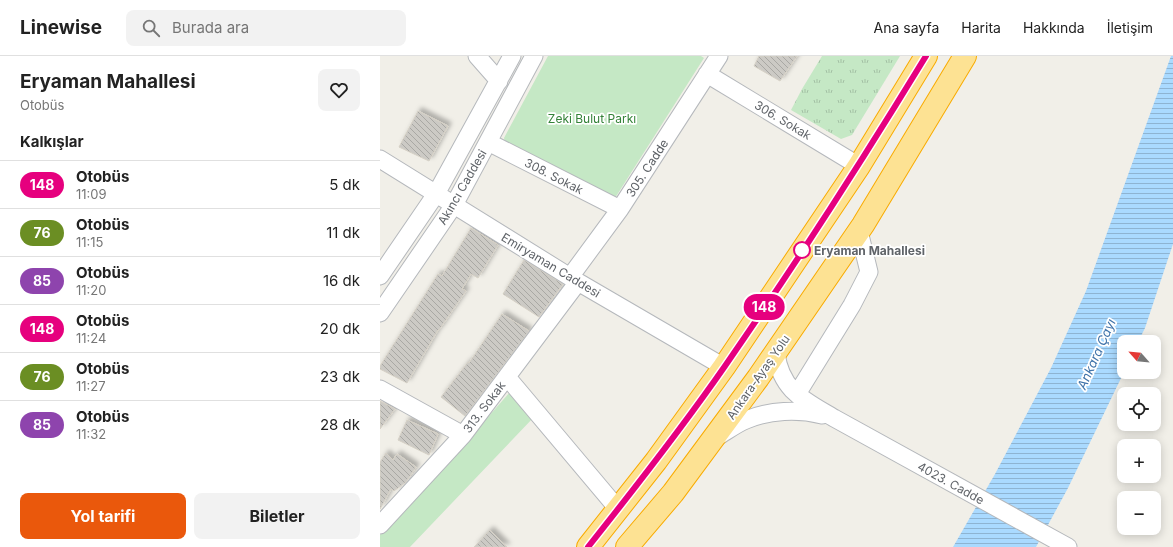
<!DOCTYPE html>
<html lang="tr">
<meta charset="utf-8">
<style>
body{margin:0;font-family:Inter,sans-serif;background:#f2f2f2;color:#222;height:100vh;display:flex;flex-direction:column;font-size:15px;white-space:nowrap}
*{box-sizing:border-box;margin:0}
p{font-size:13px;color:#767676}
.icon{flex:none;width:22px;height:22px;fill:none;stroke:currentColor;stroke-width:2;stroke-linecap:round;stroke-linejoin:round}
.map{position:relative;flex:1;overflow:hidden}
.sheet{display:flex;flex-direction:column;background:#fff;width:380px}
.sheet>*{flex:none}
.badge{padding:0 8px;border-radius:13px;font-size:14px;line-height:26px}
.needle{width:26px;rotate:297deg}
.tools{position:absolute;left:737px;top:279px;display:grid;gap:8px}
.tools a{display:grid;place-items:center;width:44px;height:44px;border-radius:8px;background:#fff;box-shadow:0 2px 10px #0003;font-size:20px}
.map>.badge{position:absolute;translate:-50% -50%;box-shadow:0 0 0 2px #fff}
h2{padding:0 20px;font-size:15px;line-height:36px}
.round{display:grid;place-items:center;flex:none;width:42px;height:42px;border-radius:8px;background:#f2f2f2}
.overview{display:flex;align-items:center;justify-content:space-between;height:68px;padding:0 20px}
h1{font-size:19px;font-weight:700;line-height:30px}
.cta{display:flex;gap:8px;margin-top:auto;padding:8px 20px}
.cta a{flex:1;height:46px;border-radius:8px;background:#ea580c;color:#fff;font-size:16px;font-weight:700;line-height:46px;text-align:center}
.cta a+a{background:#f2f2f2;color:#222}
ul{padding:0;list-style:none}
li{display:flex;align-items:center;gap:12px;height:48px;padding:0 20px;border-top:1px solid #e0e0e0}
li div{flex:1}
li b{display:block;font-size:15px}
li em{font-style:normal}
li .badge{min-width:44px;font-weight:700;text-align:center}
header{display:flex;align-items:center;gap:24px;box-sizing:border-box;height:56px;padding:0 20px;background:#fff;border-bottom:1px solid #e0e0e0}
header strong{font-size:19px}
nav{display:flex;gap:22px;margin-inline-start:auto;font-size:14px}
.search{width:280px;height:36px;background:#f2f2f2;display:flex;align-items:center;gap:10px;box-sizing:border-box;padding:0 14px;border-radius:8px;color:#767676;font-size:15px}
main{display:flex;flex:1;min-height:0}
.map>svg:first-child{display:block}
</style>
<header>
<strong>Linewise</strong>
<div class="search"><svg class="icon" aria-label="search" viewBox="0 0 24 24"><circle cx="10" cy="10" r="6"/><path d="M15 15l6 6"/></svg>Burada ara</div>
<nav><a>Ana sayfa</a><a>Harita</a><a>Hakkında</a><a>İletişim</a></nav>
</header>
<main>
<section class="sheet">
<div class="overview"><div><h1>Eryaman Mahallesi</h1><p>Otobüs</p></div><a class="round"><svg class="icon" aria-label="heart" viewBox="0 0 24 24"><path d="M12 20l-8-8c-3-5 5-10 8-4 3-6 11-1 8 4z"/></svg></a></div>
<h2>Kalkışlar</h2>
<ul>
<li><span class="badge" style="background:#e6007e;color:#fff">148</span><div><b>Otobüs</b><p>11:09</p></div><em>5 dk</em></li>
<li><span class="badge" style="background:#6b8e23;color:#fff">76</span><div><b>Otobüs</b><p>11:15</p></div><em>11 dk</em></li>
<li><span class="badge" style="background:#8e44ad;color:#fff">85</span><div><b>Otobüs</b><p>11:20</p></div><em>16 dk</em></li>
<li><span class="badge" style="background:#e6007e;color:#fff">148</span><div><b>Otobüs</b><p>11:24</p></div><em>20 dk</em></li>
<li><span class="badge" style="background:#6b8e23;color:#fff">76</span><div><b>Otobüs</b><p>11:27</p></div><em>23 dk</em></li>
<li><span class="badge" style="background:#8e44ad;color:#fff">85</span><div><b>Otobüs</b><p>11:32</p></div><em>28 dk</em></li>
</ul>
<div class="cta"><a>Yol tarifi</a><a>Biletler</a></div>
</section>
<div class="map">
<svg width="793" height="491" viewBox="0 0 793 491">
<defs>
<pattern id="grass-tufts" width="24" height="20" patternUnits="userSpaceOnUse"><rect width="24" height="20" fill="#c5e8c5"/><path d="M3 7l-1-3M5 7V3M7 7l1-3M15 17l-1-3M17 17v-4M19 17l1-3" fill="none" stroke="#a3c0a4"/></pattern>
<pattern id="water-rules" width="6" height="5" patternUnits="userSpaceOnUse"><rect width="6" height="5" fill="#aadaff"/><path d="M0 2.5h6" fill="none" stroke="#8eb4d2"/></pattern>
<pattern id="building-back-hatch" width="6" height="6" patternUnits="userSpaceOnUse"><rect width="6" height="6" fill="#cccac5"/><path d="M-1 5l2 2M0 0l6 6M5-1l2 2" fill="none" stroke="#a9a8a4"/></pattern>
<filter id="shadow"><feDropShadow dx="3.5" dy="-3.5" stdDeviation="2" flood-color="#0004"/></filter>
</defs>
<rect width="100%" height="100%" fill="#f1efe8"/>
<!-- grass -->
<path fill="url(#grass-tufts)" d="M442,0H520L472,79L461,83L411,54L422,33Z"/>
<!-- park -->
<path fill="#c5e8c5" d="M168,0H321L324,2L235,142L126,91L124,82Z
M130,336L154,361L30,491H0V479L49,428Z"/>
<!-- water -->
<path fill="url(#water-rules)" d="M791,0H793V188L765,272L758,286H744V316L688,432L656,491H573L615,418L671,312L706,235Z"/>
<!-- building -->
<path fill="url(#building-back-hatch)" stroke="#d6d1c6" filter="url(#shadow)" d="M379,0H417L400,25L374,10Z
M38,55L68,70L49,105L19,91Z
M91,172L118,189L98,222L91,218L82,233L86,235L59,274H58L27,327L0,313V310L58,218L62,220Z
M144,204L183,228L159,261L123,238Z
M122,258L149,275L85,360L61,341L88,306L89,307Z
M0,345L15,353L0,373Z
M27,364L58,378L49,399L18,384Z
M6,397L13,404L17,398L36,411L26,426L14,435L11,433L0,453V406Z
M110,474L127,491H94Z"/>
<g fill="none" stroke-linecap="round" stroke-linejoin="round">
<!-- minor casing -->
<g stroke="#b5b8bc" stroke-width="19">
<path id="minor" d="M97,0L119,25
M327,18L479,110
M108,86L240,153
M0,103L198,226L344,311
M0,220L56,138L132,0
M190,221L240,153L339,0
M0,257L74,149L154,0
M396,297C401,335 424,344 454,362L688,491
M127,321L238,453
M0,333L83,379
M417,338L472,249L489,216L479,175
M337,381C347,375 356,368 366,364C390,354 418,353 442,359
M0,469L83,379L198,226"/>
</g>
<!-- highway casing -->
<g stroke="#f9ab00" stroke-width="24">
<path id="highway" d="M208,491L276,405L344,311L479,110L546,0
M247,491L293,437L378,322L483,169L585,0"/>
</g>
<!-- minor -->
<use href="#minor" stroke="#fff" stroke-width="17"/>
<!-- highway -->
<use href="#highway" stroke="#fde293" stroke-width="22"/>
</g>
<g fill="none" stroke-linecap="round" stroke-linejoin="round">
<!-- line casing -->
<g stroke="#fff" stroke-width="9">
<path id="line" d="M208,491C255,432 302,372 345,310C415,209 482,105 546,0"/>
</g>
<!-- line -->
<use href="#line" stroke="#e6007e" stroke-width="6"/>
</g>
<!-- markers -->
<circle fill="#fff" stroke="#e6007e" stroke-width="2" cx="422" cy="194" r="8"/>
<g text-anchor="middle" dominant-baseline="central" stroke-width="3.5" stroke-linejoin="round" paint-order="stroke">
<!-- park labels -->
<g font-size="12" fill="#348238" stroke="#fff">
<text x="212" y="62">Zeki Bulut Parkı</text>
</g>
<!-- street labels -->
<g font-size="12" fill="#5f6368" stroke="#fff">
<text transform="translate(403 64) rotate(31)">306. Sokak</text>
<text transform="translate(267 112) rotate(-57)">305. Cadde</text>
<text transform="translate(174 120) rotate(27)">308. Sokak</text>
<text transform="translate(82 131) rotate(-60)">Akıncı Caddesi</text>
<text transform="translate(171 209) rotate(31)">Emiryaman Caddesi</text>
<text transform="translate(378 321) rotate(-55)">Ankara-Ayaş Yolu</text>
<text transform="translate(104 351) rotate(-53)">313. Sokak</text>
<text transform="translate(571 427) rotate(29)">4023. Cadde</text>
</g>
<!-- stop labels -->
<g font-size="12" font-weight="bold" fill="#5f6368" stroke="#fff" text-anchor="start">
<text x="434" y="194">Eryaman Mahallesi</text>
</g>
<!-- water labels -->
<g font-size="13" font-style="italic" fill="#4174aa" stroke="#fff">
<text transform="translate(716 298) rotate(-66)">Ankara Çayı</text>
</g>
</g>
</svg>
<div class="tools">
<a><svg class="needle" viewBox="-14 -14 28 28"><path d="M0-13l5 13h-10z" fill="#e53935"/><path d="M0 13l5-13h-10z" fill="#767676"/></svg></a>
<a><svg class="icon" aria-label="locate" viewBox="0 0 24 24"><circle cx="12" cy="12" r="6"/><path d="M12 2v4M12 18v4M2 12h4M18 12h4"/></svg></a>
<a>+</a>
<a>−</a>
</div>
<b class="badge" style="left:384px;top:251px;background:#e6007e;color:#fff">148</b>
</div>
</main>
